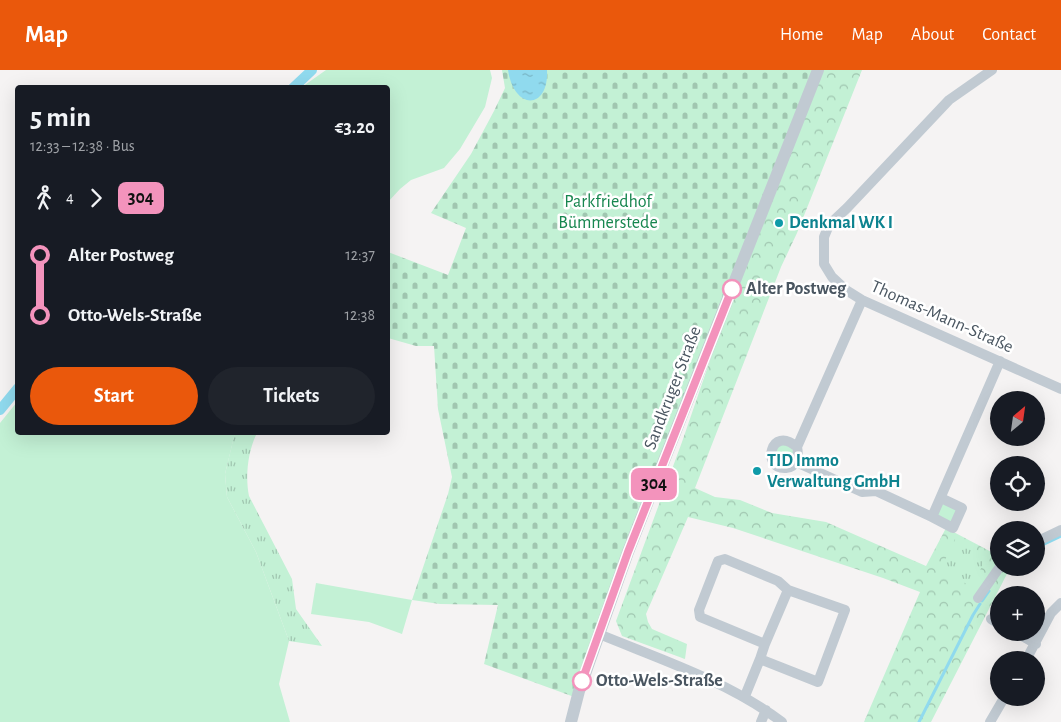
<!DOCTYPE html>
<meta charset="utf-8">
<style>
body{margin:0;font-family:"Alegreya Sans",sans-serif;background:#20242c;color:#f1f3f6;height:100vh;display:flex;flex-direction:column;font-size:19px;white-space:nowrap}
*{box-sizing:border-box;margin:0}
p{font-size:16px;color:#9ea1a6}
.icon{flex:none;width:28px;height:28px;fill:none;stroke:currentColor;stroke-width:2;stroke-linecap:round;stroke-linejoin:round}
.map{position:relative;flex:1;overflow:hidden}
.panel{position:absolute;left:15px;top:15px;width:375px;height:350px;display:flex;flex-direction:column;background:#171b24;border-radius:5px;box-shadow:0 5px 20px #0002}
.panel>*{flex:none}
.badge{padding:0 10px;border-radius:8px;font-size:18px;line-height:32px}
.needle{width:32px;rotate:29deg}
.controls{position:absolute;left:990px;top:321px;display:grid;gap:10px}
.controls a{display:grid;place-items:center;width:55px;height:55px;border-radius:50%;background:#171b24;box-shadow:0 5px 20px #0002;font-size:25px}
.map>.badge{position:absolute;translate:-50% -50%;box-shadow:0 0 0 2px #fff}
.legs{display:flex;align-items:center;gap:8px;height:55px;padding:0 15px;font-size:16px}
.legs p{margin-inline-start:auto}
.summary{display:flex;align-items:center;justify-content:space-between;height:85px;padding:0 15px}
h1{font-size:28px;font-weight:600;line-height:38px}
.action{display:flex;gap:10px;margin-top:auto;padding:10px 15px}
.action a{flex:1;height:58px;border-radius:30px;background:#ea580c;color:#fff;font-size:20px;font-weight:600;line-height:58px;text-align:center}
.action a+a{background:#20242c;color:#f1f3f6}
ul{padding:0 15px;list-style:none}
li{display:flex;align-items:center;gap:18px;height:60px;font-size:19px}
li i{display:grid;place-items:center;width:8px;height:100%;margin:0 6px;background:currentColor}
li i::after{content:'';width:12px;height:12px;margin:-6px;border:4px solid;border-radius:50%;background:#171b24}
li p{margin-inline-start:auto}
li:first-child i{background:linear-gradient(#0000 50%,currentColor 0)}
li:last-child i{background:linear-gradient(currentColor 50%,#0000 0)}
header{display:flex;align-items:center;gap:30px;box-sizing:border-box;height:70px;padding:0 25px;background:#ea580c;color:#fff}
header strong{font-size:24px}
nav{display:flex;gap:28px;margin-inline-start:auto;font-size:18px}
.map>svg:first-child{display:block}
</style>
<header>
<strong>Map</strong>
<nav><a>Home</a><a>Map</a><a>About</a><a>Contact</a></nav>
</header>
<div class="map">
<svg width="1061" height="652" viewBox="0 0 1061 652">
<defs>
<pattern id="forest-crowns" width="20" height="18" patternUnits="userSpaceOnUse" patternTransform="scale(1.25)"><rect width="20" height="18" fill="#c3f1d5"/><path d="M2 6a3 3 0 1 1 6 0M12 15a3 3 0 1 1 6 0" fill="none" stroke="#a0c6b0"/></pattern>
<pattern id="cemetery-stones" width="16" height="16" patternUnits="userSpaceOnUse" patternTransform="scale(1.25)"><rect width="16" height="16" fill="#c3f1d5"/><path d="M2 7V4a2 2 0 0 1 4 0v3zM10 15v-3a2 2 0 0 1 4 0v3z" fill="#a0c6b0"/></pattern>
<pattern id="park-tufts" width="24" height="20" patternUnits="userSpaceOnUse" patternTransform="scale(1.25)"><rect width="24" height="20" fill="#c3f1d5"/><path d="M3 7l-1-3M5 7V3M7 7l1-3M15 17l-1-3M17 17v-4M19 17l1-3" fill="none" stroke="#a0c6b0"/></pattern>
<pattern id="water-ripples" width="26" height="14" patternUnits="userSpaceOnUse" patternTransform="scale(1.25)"><rect width="26" height="14" fill="#90daee"/><path d="M2 4q2-2 4 0t4 0M15 11q2-2 4 0t4 0" fill="none" stroke="#78b4c4"/></pattern>
</defs>
<rect width="100%" height="100%" fill="#f5f3f3"/>
<!-- green -->
<path fill="#c3f1d5" d="M326,0H490L492,8L485,37L460,79L444,98L411,110L400,119L388,132V18L302,17Z
M17,332L18,362L235,363L225,404L227,427L256,482L289,571L279,614L290,652H0V353Z
M790,371L796,392L777,396L773,377Z
M941,428L962,438L953,458L932,447Z
M316,513L412,530L402,564L369,552L311,544Z"/>
<!-- forest -->
<path fill="url(#forest-crowns)" d="M818,0H862L797,163L781,197L695,418L715,427L740,430L772,443L826,452L926,496L946,458L999,486V498H1010L931,652H864L920,522L883,508L733,458L688,447L646,544L648,552L652,559L687,574L685,589L622,566L616,551L682,372L751,171Z"/>
<!-- cemetery -->
<path fill="url(#cemetery-stones)" d="M502,0H818L577,628L484,594L498,535L440,534L412,530L448,424L452,407L438,339L434,276H416L388,268V182L448,205L466,158L431,143L471,84L494,41L505,18Z"/>
<!-- park -->
<path fill="url(#park-tufts)" d="M235,362L257,363C248,381 245,406 249,426L292,509L296,539L322,576L289,571L256,482L227,427L225,404Z
M955,469L987,485L973,516L939,503Z"/>
<!-- water -->
<path fill="url(#water-ripples)" d="M508,0H547C549,40 514,41 508,0Z"/>
<g fill="none" stroke-linecap="round" stroke-linejoin="round">
<!-- stream -->
<path stroke="#90daee" stroke-width="3" d="M1036,478L1061,466
M982,531L989,521
M919,652L973,545L980,534"/>
<!-- canal -->
<path stroke="#90daee" stroke-width="10" d="M293,18L312,0
M0,340L18,318"/>
<!-- minor -->
<path stroke="#c1cad2" stroke-width="10" d="M992,0L949,30L847,138L829,155L824,167V194L832,207L846,220L862,230L1061,319
M797,377C770,354 761,400 786,398C797,397 799,386 797,377L862,230
M796,392L862,422L876,421L932,447
M941,428L962,438L953,458L932,447L1000,291
M1036,472L1061,460
M978,528L999,498
M991,549L999,554
M1015,562L1036,574
M599,564C662,590 727,611 782,652
M765,574L788,520
M1026,590L1051,543L1061,533
M745,626L760,589L818,612L845,540L788,520L778,511L725,489L718,491L699,540L700,547L765,574L760,589
M761,652L766,640
M990,652L1004,628"/>
<!-- tertiary -->
<path stroke="#c1cad2" stroke-width="12" d="M571,652L579,621L628,482L818,0"/>
</g>
<g fill="none" stroke-linecap="round" stroke-linejoin="round">
<!-- line-1 casing -->
<g stroke="#fff" stroke-width="11">
<path id="line-1" d="M582,611L628,482L732,219"/>
</g>
<!-- line-1 -->
<use href="#line-1" stroke="#f393bc" stroke-width="8"/>
</g>
<!-- markers -->
<g fill="#0f9aa8" stroke="#fff" stroke-width="2">
<circle cx="779" cy="153" r="5"/>
<circle cx="757" cy="401" r="5"/>
</g>
<g fill="#fff" stroke="#f393bc" stroke-width="2.5">
<circle cx="732" cy="219" r="9"/>
<circle cx="582" cy="611" r="9"/>
</g>
<g text-anchor="middle" dominant-baseline="central" stroke-width="5" stroke-linejoin="round" paint-order="stroke">
<!-- park labels -->
<g font-size="18" fill="#17864f" stroke="#fff">
<text x="608" y="132">Parkfriedhof<tspan x="608" dy="21">Bümmerstede</tspan></text>
</g>
<!-- culture labels -->
<g font-size="18" font-weight="bold" fill="#0d838f" stroke="#fff" text-anchor="start">
<text x="789" y="153">Denkmal WK I</text>
<text x="767" y="391">TID Immo<tspan x="767" dy="21">Verwaltung GmbH</tspan></text>
</g>
<!-- stop labels -->
<g font-size="18" font-weight="bold" fill="#4a5661" stroke="#fff" text-anchor="start">
<text x="746" y="219">Alter Postweg</text>
<text x="596" y="611">Otto-Wels-Straße</text>
</g>
<!-- street labels -->
<g font-size="18" fill="#4a5661" stroke="#fff">
<text transform="translate(942 247) rotate(24)">Thomas-Mann-Straße</text>
<text transform="translate(673 318) rotate(-69)">Sandkruger Straße</text>
</g>
</g>
</svg>
<div class="controls">
<a><svg class="needle" viewBox="-14 -14 28 28"><path d="M0-13l5 13h-10z" fill="#e53935"/><path d="M0 13l5-13h-10z" fill="#9ea1a6"/></svg></a>
<a><svg class="icon" aria-label="locate" viewBox="0 0 24 24"><circle cx="12" cy="12" r="6"/><path d="M12 2v4M12 18v4M2 12h4M18 12h4"/></svg></a>
<a><svg class="icon" aria-label="layers" viewBox="0 0 24 24"><path d="M12 4l9 5-9 5-9-5zM3 14l9 5 9-5"/></svg></a>
<a>+</a>
<a>−</a>
</div>
<b class="badge" style="left:654px;top:414px;background:#f393bc;color:#111">304</b>
<section class="panel">
<div class="summary"><div><h1>5 min</h1><p>12:33 – 12:38 · Bus</p></div><b>€3.20</b></div>
<div class="legs"><svg class="icon" aria-label="walk" viewBox="0 0 24 24"><circle cx="13" cy="4" r="2"/><path d="M13 8l-2 6 4 7M11 14l-3 7M7 12l3-4h3l4 4"/></svg>4<svg class="icon" aria-label="forward" viewBox="0 0 24 24"><path d="M9 5l7 7-7 7"/></svg><b class="badge" style="background:#f393bc;color:#111">304</b></div>
<ul>
<li><i style="color:#f393bc"></i><b>Alter Postweg</b><p>12:37</p></li>
<li><i style="color:#f393bc"></i><b>Otto-Wels-Straße</b><p>12:38</p></li>
</ul>
<div class="action"><a>Start</a><a>Tickets</a></div>
</section>
</div>
